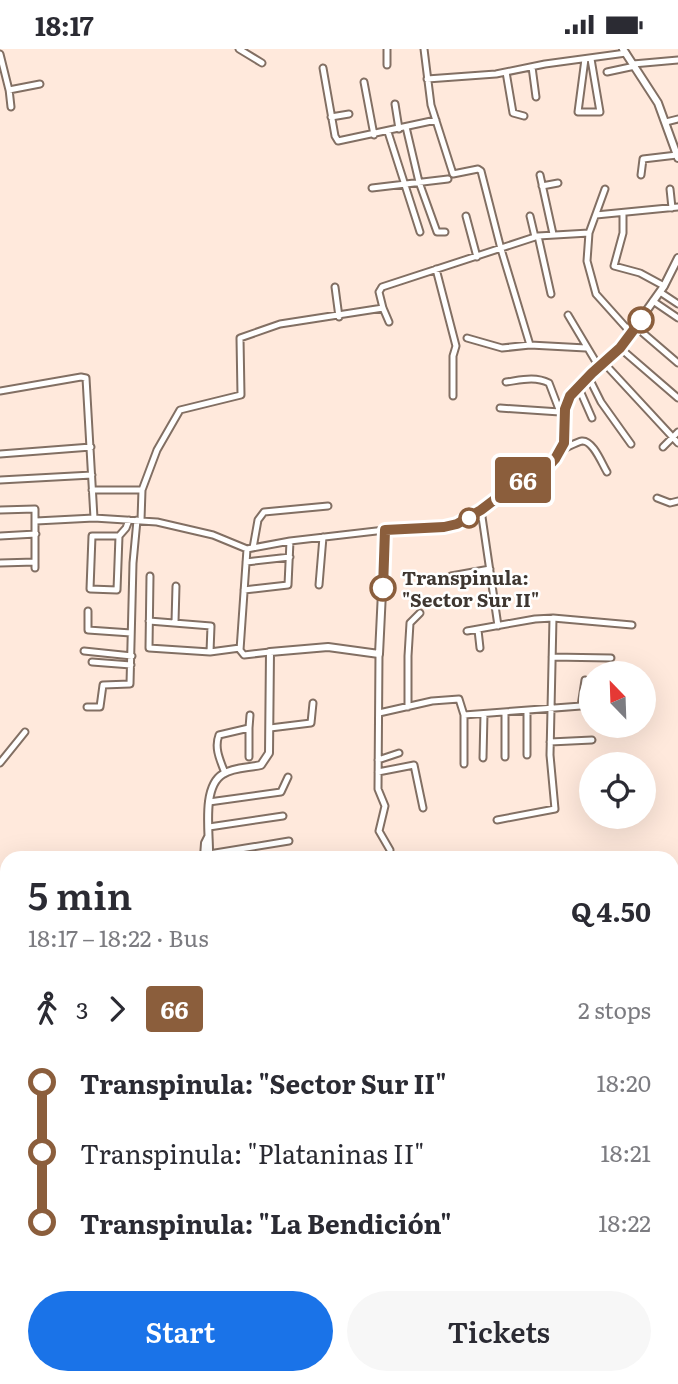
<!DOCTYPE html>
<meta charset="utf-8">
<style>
body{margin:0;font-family:Literata,serif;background:#f7f7f7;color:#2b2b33;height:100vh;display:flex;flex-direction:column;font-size:26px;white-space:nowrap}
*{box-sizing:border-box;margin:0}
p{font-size:23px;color:#7c7c81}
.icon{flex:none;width:38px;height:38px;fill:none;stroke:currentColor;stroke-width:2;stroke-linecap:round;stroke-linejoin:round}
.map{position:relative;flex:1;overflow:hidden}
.side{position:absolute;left:0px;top:802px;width:679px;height:534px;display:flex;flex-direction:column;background:#fff;border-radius:21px 21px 0 0;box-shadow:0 7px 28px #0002}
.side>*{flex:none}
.badge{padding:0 14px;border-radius:5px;font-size:24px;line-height:46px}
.needle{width:46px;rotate:337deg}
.buttons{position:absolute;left:579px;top:612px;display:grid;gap:14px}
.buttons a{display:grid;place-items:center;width:77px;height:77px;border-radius:50%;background:#fff;box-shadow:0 7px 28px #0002;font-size:35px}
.map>.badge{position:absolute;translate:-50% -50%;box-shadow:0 0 0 4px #fff}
.legs{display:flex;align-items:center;gap:10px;height:77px;padding:0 28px;font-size:23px}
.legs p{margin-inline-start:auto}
.overview{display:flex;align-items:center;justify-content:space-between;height:119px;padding:0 28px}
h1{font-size:38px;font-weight:600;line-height:52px}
.primary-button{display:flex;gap:14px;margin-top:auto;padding:14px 28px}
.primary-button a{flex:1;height:80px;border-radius:42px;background:#1a73e8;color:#fff;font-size:28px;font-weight:600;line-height:80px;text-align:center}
.primary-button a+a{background:#f7f7f7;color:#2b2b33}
ul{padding:0 28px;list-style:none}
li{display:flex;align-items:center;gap:24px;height:70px;font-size:26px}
li i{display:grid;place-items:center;width:10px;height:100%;margin:0 9px;background:currentColor}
li i::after{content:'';width:18px;height:18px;margin:-9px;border:5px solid;border-radius:50%;background:#fff}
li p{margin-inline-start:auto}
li:first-child i{background:linear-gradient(#0000 50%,currentColor 0)}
li:last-child i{background:linear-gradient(currentColor 50%,#0000 0)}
.status{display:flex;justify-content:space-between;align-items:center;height:49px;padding:0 35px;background:#fff;direction:ltr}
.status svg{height:19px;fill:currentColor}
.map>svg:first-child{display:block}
</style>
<div class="status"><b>18:17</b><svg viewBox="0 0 49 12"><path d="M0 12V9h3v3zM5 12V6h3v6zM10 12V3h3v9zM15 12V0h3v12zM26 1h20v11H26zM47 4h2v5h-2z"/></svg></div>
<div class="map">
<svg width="678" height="1335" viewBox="0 0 678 1335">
<rect width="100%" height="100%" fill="#ffe9dc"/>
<!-- green -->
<path fill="#a8c5a6" d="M678,1254V1335H619L633,1333L634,1328H672V1259Z
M451,1328H488L489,1335H446Z"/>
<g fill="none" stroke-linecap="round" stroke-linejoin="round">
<!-- stream -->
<path stroke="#67bacb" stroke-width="2" d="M190,1328L194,1335"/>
<!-- minor casing -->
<g stroke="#826f63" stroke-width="9">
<path id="minor" d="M239,0L262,14
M387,0V16
M424,0L431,56L453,125L478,120L481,122L501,200L530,296
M0,5L9,41L40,35
M585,10L578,63H600L591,10
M633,15L678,11
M532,18L536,48
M323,19L335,87L338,92L436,71
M506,23L513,64L524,67
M607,23L635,17
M427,30L496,25L545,15L626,4
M364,33L374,86
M9,40L11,58
M395,55L399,80
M331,68L349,65
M666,73L678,70
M406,78L419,133L437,183H445
M388,83L420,183
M540,126L553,185
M641,126L643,110L677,106
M542,137L558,134
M372,139L448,130
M605,140L589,184L587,212L596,245L631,284
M670,140L672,159
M623,164V184L614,217L640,224L664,237
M596,166L678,158
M466,167L477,208
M530,167L535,188
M538,187L551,245
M436,220L456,297L453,307V347
M335,238L339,268
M660,243L678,255
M653,252L678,269
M568,266L599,318
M389,273L383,259L379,243L382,238L538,187L589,184
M636,278L678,314
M467,289L502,299L530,296L586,299
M620,299L678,349
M604,314L678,394
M588,327L601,353L631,395
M506,333C521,331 535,327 549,334L560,363H564
M578,337L592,369
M0,342L81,328L86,329L94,469
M500,359L560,363
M663,398L678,383
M561,401C567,399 576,393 582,392C593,391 602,415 607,423
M0,405L91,398
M0,431L92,426
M92,441H142
M657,449L670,454L678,452
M0,461L35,460V519
M481,461L498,577
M141,471L142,441L157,401L180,361L241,346L240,289L280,275L383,259
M36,472L94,469L157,473L213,486L247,500L290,492L385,481
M0,487L36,485
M119,487H92L90,540L117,541L119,487L126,479L129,471
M253,499L258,471L264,463L328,457
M247,500L240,601L244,606L270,603
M246,513L290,508
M0,514L35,513
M150,527L149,599L210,603L240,599
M451,527L490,520
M319,536L323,488
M244,541L288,536L290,492
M88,562V581L131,584
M553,569L632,576
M149,572L211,577L210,603
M175,573L176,537
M478,581L480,599
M467,582L535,570L553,569L550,706L555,760L497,771
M84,602L132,607
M379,605L378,740L385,757L379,782L390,801
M552,608L611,609
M92,613L131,616
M87,658H100L103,636L130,635L133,514L137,471
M408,658V607L410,574L420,564
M379,664L432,652L459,650L464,666V715
M464,666L581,657L585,631
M249,679L250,666
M270,679L311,674L313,654
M550,693L592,691
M527,706V662
M505,708V663
M483,709L484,665
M378,711L399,704
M0,714L25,683
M378,723L414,716L423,759
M225,724C220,711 214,699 219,686L249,679V708
M209,753L281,743L288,728
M209,778L283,767
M209,805L289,792
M672,952L678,951
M674,1046L678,1064
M672,1213L678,1212
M0,1244L7,1242
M0,1262L7,1260
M0,1297L7,1295
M0,1328L7,1326
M88,1328L90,1335
M296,1328L298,1335
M524,1328L526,1335
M110,1335L149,1328"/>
</g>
<!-- tertiary casing -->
<g stroke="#826f63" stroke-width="10">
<path id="tertiary" d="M623,0L658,54L678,109
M204,808L205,794L208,788
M209,808C210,786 201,738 223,725C234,718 249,719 261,716L269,704L270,603L328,598L379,605L385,481L444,478L457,475L481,461L515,436L552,415L564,394V360L570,347L591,324L620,299L664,237L678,209
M672,1083L678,1081
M0,1163L7,1168
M0,1194L7,1196"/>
</g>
<!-- minor -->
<use href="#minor" stroke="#fff" stroke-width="5"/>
<!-- tertiary -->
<use href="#tertiary" stroke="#fff" stroke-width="6"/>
</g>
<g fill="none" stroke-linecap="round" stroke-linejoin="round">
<!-- line-1 casing -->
<g stroke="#fff" stroke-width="16">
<path id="line-1" d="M383,539L385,481L444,478L457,475L481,461L514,436L547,419L555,410L564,394L565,360L570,347L592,324L620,299L641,271"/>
</g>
<!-- line-1 -->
<use href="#line-1" stroke="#8b5e3c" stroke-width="10"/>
</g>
<!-- markers -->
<g fill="#fff" stroke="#8b5e3c" stroke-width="3.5">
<circle cx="641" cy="271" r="12"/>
<circle cx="469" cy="469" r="9"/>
<circle cx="383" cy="539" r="12"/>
</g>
<g text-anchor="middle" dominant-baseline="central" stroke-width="5" stroke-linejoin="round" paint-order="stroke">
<!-- stop labels -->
<g font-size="19" font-weight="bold" fill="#3f3731" stroke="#fff" text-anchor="start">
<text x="402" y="528">Transpinula:<tspan x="402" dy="22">"Sector Sur II"</tspan></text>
</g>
</g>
</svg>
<div class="buttons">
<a><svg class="needle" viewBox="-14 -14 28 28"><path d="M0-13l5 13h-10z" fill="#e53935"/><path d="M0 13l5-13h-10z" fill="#7c7c81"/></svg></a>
<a><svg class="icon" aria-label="locate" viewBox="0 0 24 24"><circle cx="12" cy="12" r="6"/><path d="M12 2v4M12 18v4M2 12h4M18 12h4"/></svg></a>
</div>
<b class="badge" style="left:523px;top:431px;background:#8b5e3c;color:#fff">66</b>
<section class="side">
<div class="overview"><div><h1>5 min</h1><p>18:17 – 18:22 · Bus</p></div><b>Q 4.50</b></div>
<div class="legs"><svg class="icon" aria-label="walk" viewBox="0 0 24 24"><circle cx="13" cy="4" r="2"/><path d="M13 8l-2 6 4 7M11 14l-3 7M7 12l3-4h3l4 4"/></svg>3<svg class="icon" aria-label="forward" viewBox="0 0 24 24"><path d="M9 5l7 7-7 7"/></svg><b class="badge" style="background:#8b5e3c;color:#fff">66</b><p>2 stops</p></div>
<ul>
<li><i style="color:#8b5e3c"></i><b>Transpinula: &quot;Sector Sur II&quot;</b><p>18:20</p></li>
<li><i style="color:#8b5e3c"></i><span>Transpinula: &quot;Plataninas II&quot;</span><p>18:21</p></li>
<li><i style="color:#8b5e3c"></i><b>Transpinula: &quot;La Bendición&quot;</b><p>18:22</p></li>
</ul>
<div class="primary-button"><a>Start</a><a>Tickets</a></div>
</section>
</div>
